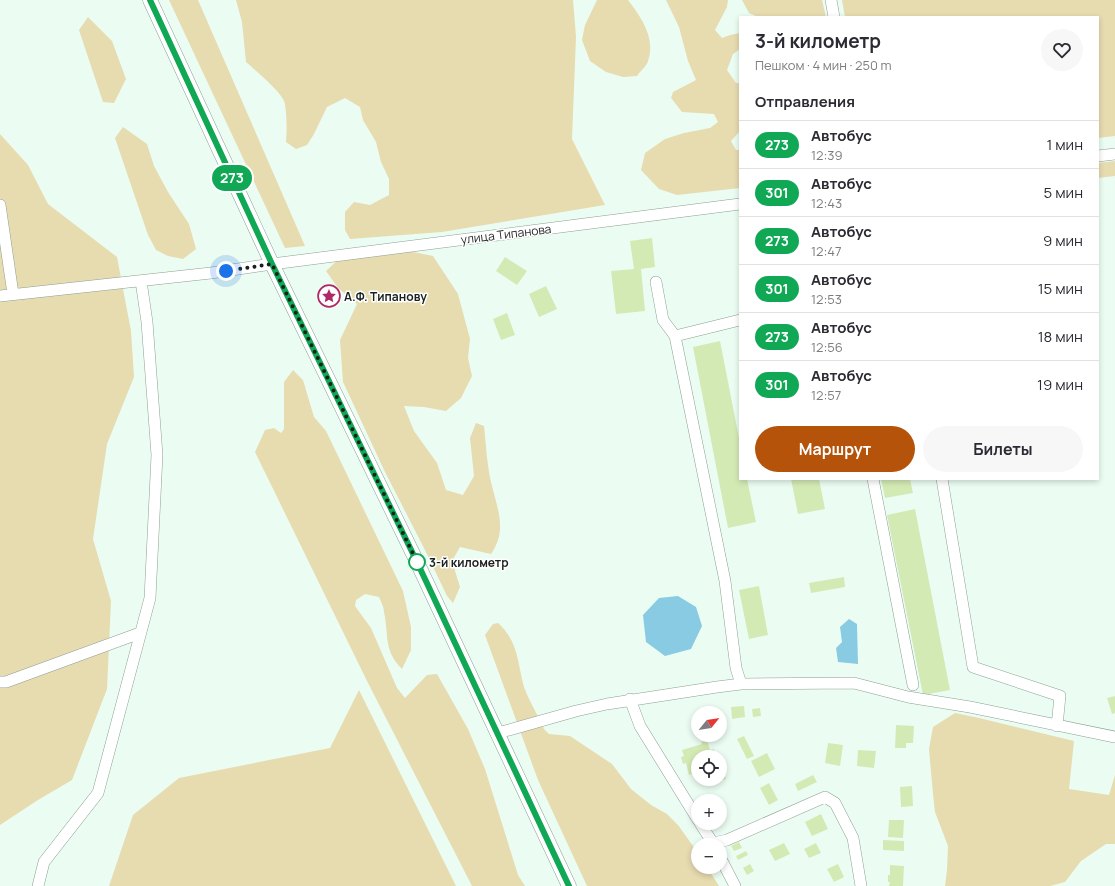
<!DOCTYPE html>
<html lang="ru">
<meta charset="utf-8">
<style>
body{margin:0;font-family:Manrope,sans-serif;background:#f7f7f7;color:#2b2b33;height:100vh;display:flex;flex-direction:column;font-size:15px;white-space:nowrap}
*{box-sizing:border-box;margin:0}
p{font-size:13px;color:#7c7c81}
.icon{flex:none;width:22px;height:22px;fill:none;stroke:currentColor;stroke-width:2;stroke-linecap:round;stroke-linejoin:round}
.map{position:relative;flex:1;overflow:hidden}
.details{position:absolute;left:739px;top:16px;width:360px;height:464px;display:flex;flex-direction:column;background:#fff;border-radius:0px;box-shadow:0 2px 6px #0003}
.details>*{flex:none}
.badge{padding:0 8px;border-radius:13px;font-size:14px;line-height:26px}
.needle{width:26px;rotate:60deg}
.controls{position:absolute;left:691px;top:706px;display:grid;gap:8px}
.controls a{display:grid;place-items:center;width:36px;height:36px;border-radius:50%;background:#fff;box-shadow:0 2px 6px #0003;font-size:20px}
.you{position:absolute;width:20px;height:20px;margin:-10px;border:3px solid #fff;border-radius:50%;background:#1a73e8;box-shadow:0 0 0 6px #1a73e833}
.map>.badge{position:absolute;translate:-50% -50%;box-shadow:0 0 0 2px #fff}
h2{padding:0 16px;font-size:15px;line-height:36px}
.round{display:grid;place-items:center;flex:none;width:42px;height:42px;border-radius:21px;background:#f7f7f7}
.head{display:flex;align-items:center;justify-content:space-between;height:68px;padding:0 16px}
h1{font-size:19px;font-weight:700;line-height:30px}
.cta{display:flex;gap:8px;margin-top:auto;padding:8px 16px}
.cta a{flex:1;height:46px;border-radius:24px;background:#b45309;color:#fff;font-size:16px;font-weight:700;line-height:46px;text-align:center}
.cta a+a{background:#f7f7f7;color:#2b2b33}
ul{padding:0;list-style:none}
li{display:flex;align-items:center;gap:12px;height:48px;padding:0 16px;border-top:1px solid #e1e1e2}
li div{flex:1}
li b{display:block;font-size:15px}
li em{font-style:normal}
li .badge{min-width:44px;font-weight:700;text-align:center}
.map>svg:first-child{display:block}
</style>
<div class="map">
<svg width="1115" height="886" viewBox="0 0 1115 886">
<rect width="100%" height="100%" fill="#ebfdf2"/>
<!-- green -->
<path fill="#e7dbb0" d="M169,0H198L305,246L285,248Z
M236,0H573L576,37L572,139L605,205L442,232L350,239L345,230V212L354,202L370,205L389,195V179L381,162L376,142L363,120L360,107L345,98L327,107L314,134L307,145L296,149L286,142C287,131 287,110 284,101C280,91 255,70 246,62L242,22Z
M597,0H628C641,17 656,38 648,61C647,66 640,71 637,76L623,77L606,72L590,61L582,40L585,25Z
M666,0H728L727,7L715,30L722,38L730,35L740,33V49L733,54L727,70L736,83H740V131L731,141L736,150H740V188L677,195L659,189L641,170L645,153L665,139L684,133L710,128L718,122L714,114L682,112L671,98L673,92L696,80L688,61L679,27Z
M742,0H822L826,17H758L749,13Z
M842,0H1115V136L1098,138V17H845Z
M88,17L112,41L126,79L114,103L103,102L79,30Z
M123,127L147,144L154,166L168,192L189,224L196,249L183,259L168,256L156,250L148,235L115,138Z
M0,134L28,165L48,204L117,257L131,331L134,377L107,444L93,539L111,601L107,689L72,780L38,800L0,825Z
M1115,161V176L1098,178V163Z
M408,251L433,256L458,294L470,339L468,358L472,376L461,398L446,411L424,407L404,406L414,431L437,463L446,490L463,495L474,476L470,438L476,423L484,426C486,445 487,464 491,482C497,508 508,530 491,554L460,547L452,561L460,587L453,603L447,596L426,552L385,472L343,382L340,340L357,304L338,288L326,271L343,255Z
M293,370L303,380L314,417L326,431L403,591L411,627V650L402,669C383,650 389,635 384,612C384,607 381,602 379,597L365,594L356,600L355,606L371,628L397,688L405,698L427,675L437,674L468,729L485,769L518,875L525,886H472L367,681L255,452L265,430L274,428L281,433L284,429V382Z
M498,623C519,642 517,662 524,687C529,701 538,715 544,729L549,734L570,736L612,764L631,789L651,805L667,814L678,825L698,853V867H707L719,886H587L538,780L485,635L493,624Z
M359,690L456,886H109L133,815L179,778L330,748Z
M955,713L979,718L1074,741L1069,789L1109,795L1115,775V844H1106L1081,861L1065,882L1050,886H945L947,870L948,846L935,812L933,794L929,749L933,727Z"/>
<!-- water -->
<path fill="#88cbe2" d="M678,596L696,607L702,626L691,649L665,656L646,642L643,615L659,598Z
M849,619L857,624L858,664L838,662L836,648L842,642L840,627Z"/>
<!-- building -->
<path fill="#d4eab5" d="M652,238L655,267L641,269L645,311L616,314L611,271L634,269L630,241Z
M505,257L527,271L517,285L496,271Z
M546,286L557,309L539,317L529,294Z
M507,313L515,335L501,340L493,319Z
M720,341L740,443V479H747L756,522L728,528L693,347Z
M791,479H819L825,509L798,514Z
M881,479H910L913,493L885,498Z
M915,509L950,690L923,695L887,515Z
M844,577L845,587L811,593L809,583Z
M759,586L768,635L749,639L739,590Z
M1115,696V713L1112,714L1107,698Z
M744,706L745,717L732,719L731,707Z
M760,708L761,716L753,717L752,709Z
M896,725L914,726L913,743H906V748H895Z
M744,736L754,756L747,759L737,739Z
M707,740L710,750L714,749L715,753L711,755L712,757H698V773L689,775L686,763L683,764L681,757L684,756L682,750L702,744L701,742Z
M828,743L843,745L840,766L825,763Z
M858,750L876,751L874,768L857,766Z
M767,753L775,769L759,777L751,761Z
M724,773L726,779L706,785L705,779H720V774Z
M813,775L817,782L798,791L795,784Z
M769,783L778,800L769,805L760,788Z
M912,786L913,806L901,807L900,787Z
M821,814L828,829L812,836L805,822Z
M889,820H904L903,838L888,837Z
M883,840L904,841V851L883,850Z
M739,842L742,848L734,851L731,846Z
M784,843L790,854L775,861L769,850Z
M816,843L821,853L809,858L804,849Z
M746,851L748,855L738,860L736,856Z
M750,864L754,871L747,875L743,868Z
M838,864L844,877L834,882L827,869Z
M890,865L904,866L903,886H889L890,882H888V875H890Z"/>
<g fill="none" stroke-linecap="round" stroke-linejoin="round">
<!-- minor casing -->
<g stroke="#8e9f95" stroke-width="12">
<path id="minor" d="M831,0L834,17
M1098,156L1115,154
M0,205L13,294
M656,282L663,320L675,336L725,581L736,668L741,684
M0,296L211,273L272,264L740,204
M675,336L740,320
M873,479L913,685
M942,479L973,667L1060,696L1057,726
M0,682H6L140,633
M630,699L640,726L698,820
M498,733L576,711L607,704L717,687L741,684L854,683L908,697L970,707L1115,737
M700,823L714,845
M713,843L727,840L825,797L835,803L853,838L861,886
M720,857L735,886
M38,886L44,862L98,793L150,598L157,455L147,322L141,281"/>
</g>
<!-- major casing -->
<g stroke="#8e9f95" stroke-width="15">
<path id="major" d="M150,0L272,264L417,562L569,886"/>
</g>
<!-- minor -->
<use href="#minor" stroke="#fff" stroke-width="11"/>
<!-- major -->
<use href="#major" stroke="#fff" stroke-width="14"/>
</g>
<g fill="none" stroke-linecap="round" stroke-linejoin="round">
<!-- line casing -->
<g stroke="#fff" stroke-width="9">
<path id="line" d="M150,0L272,264L417,562L569,886"/>
</g>
<!-- line -->
<use href="#line" stroke="#10a855" stroke-width="6"/>
<!-- walk -->
<path stroke="#1a211d" stroke-width="4" stroke-dasharray="0 7.2" d="M226,271L272,264L417,562"/>
</g>
<!-- icons -->
<defs>
<g id="sight-ring" transform="scale(1.15)"><circle r="9.5" fill="#fff" stroke="#b12867" stroke-width="1.5"/><path d="M0-6L1.8-2.2L6-1.7L2.9 1.2L3.7 5.4L0 3.3L-3.7 5.4L-2.9 1.2L-6-1.7L-1.8-2.2Z" fill="#b12867"/></g>
</defs>
<g fill-rule="evenodd">
<use href="#sight-ring" x="329" y="296"/>
</g>
<!-- markers -->
<circle fill="#fff" stroke="#10a855" stroke-width="2" cx="417" cy="562" r="8"/>
<g text-anchor="middle" dominant-baseline="central" stroke-width="3" stroke-linejoin="round" paint-order="stroke">
<!-- street labels -->
<g font-size="12" fill="#1a211d" stroke="#fff">
<text transform="translate(506 234) rotate(-7)">улица Типанова</text>
</g>
<!-- poi labels -->
<g font-size="12" font-weight="bold" fill="#1a211d" stroke="#fff" text-anchor="start">
<text x="344" y="296">А.Ф. Типанову</text>
</g>
<!-- stop labels -->
<g font-size="12" font-weight="bold" fill="#1a211d" stroke="#fff" text-anchor="start">
<text x="429" y="562">3-й километр</text>
</g>
</g>
</svg>
<div class="controls">
<a><svg class="needle" viewBox="-14 -14 28 28"><path d="M0-13l5 13h-10z" fill="#e53935"/><path d="M0 13l5-13h-10z" fill="#7c7c81"/></svg></a>
<a><svg class="icon" aria-label="locate" viewBox="0 0 24 24"><circle cx="12" cy="12" r="6"/><path d="M12 2v4M12 18v4M2 12h4M18 12h4"/></svg></a>
<a>+</a>
<a>−</a>
</div>
<div class="you" style="left:226px;top:271px"></div>
<b class="badge" style="left:232px;top:178px;background:#10a855;color:#fff">273</b>
<section class="details">
<div class="head"><div><h1>3-й километр</h1><p>Пешком · 4 мин · 250 m</p></div><a class="round"><svg class="icon" aria-label="heart" viewBox="0 0 24 24"><path d="M12 20l-8-8c-3-5 5-10 8-4 3-6 11-1 8 4z"/></svg></a></div>
<h2>Отправления</h2>
<ul>
<li><span class="badge" style="background:#10a855;color:#fff">273</span><div><b>Автобус</b><p>12:39</p></div><em>1 мин</em></li>
<li><span class="badge" style="background:#10a855;color:#fff">301</span><div><b>Автобус</b><p>12:43</p></div><em>5 мин</em></li>
<li><span class="badge" style="background:#10a855;color:#fff">273</span><div><b>Автобус</b><p>12:47</p></div><em>9 мин</em></li>
<li><span class="badge" style="background:#10a855;color:#fff">301</span><div><b>Автобус</b><p>12:53</p></div><em>15 мин</em></li>
<li><span class="badge" style="background:#10a855;color:#fff">273</span><div><b>Автобус</b><p>12:56</p></div><em>18 мин</em></li>
<li><span class="badge" style="background:#10a855;color:#fff">301</span><div><b>Автобус</b><p>12:57</p></div><em>19 мин</em></li>
</ul>
<div class="cta"><a>Маршрут</a><a>Билеты</a></div>
</section>
</div>
